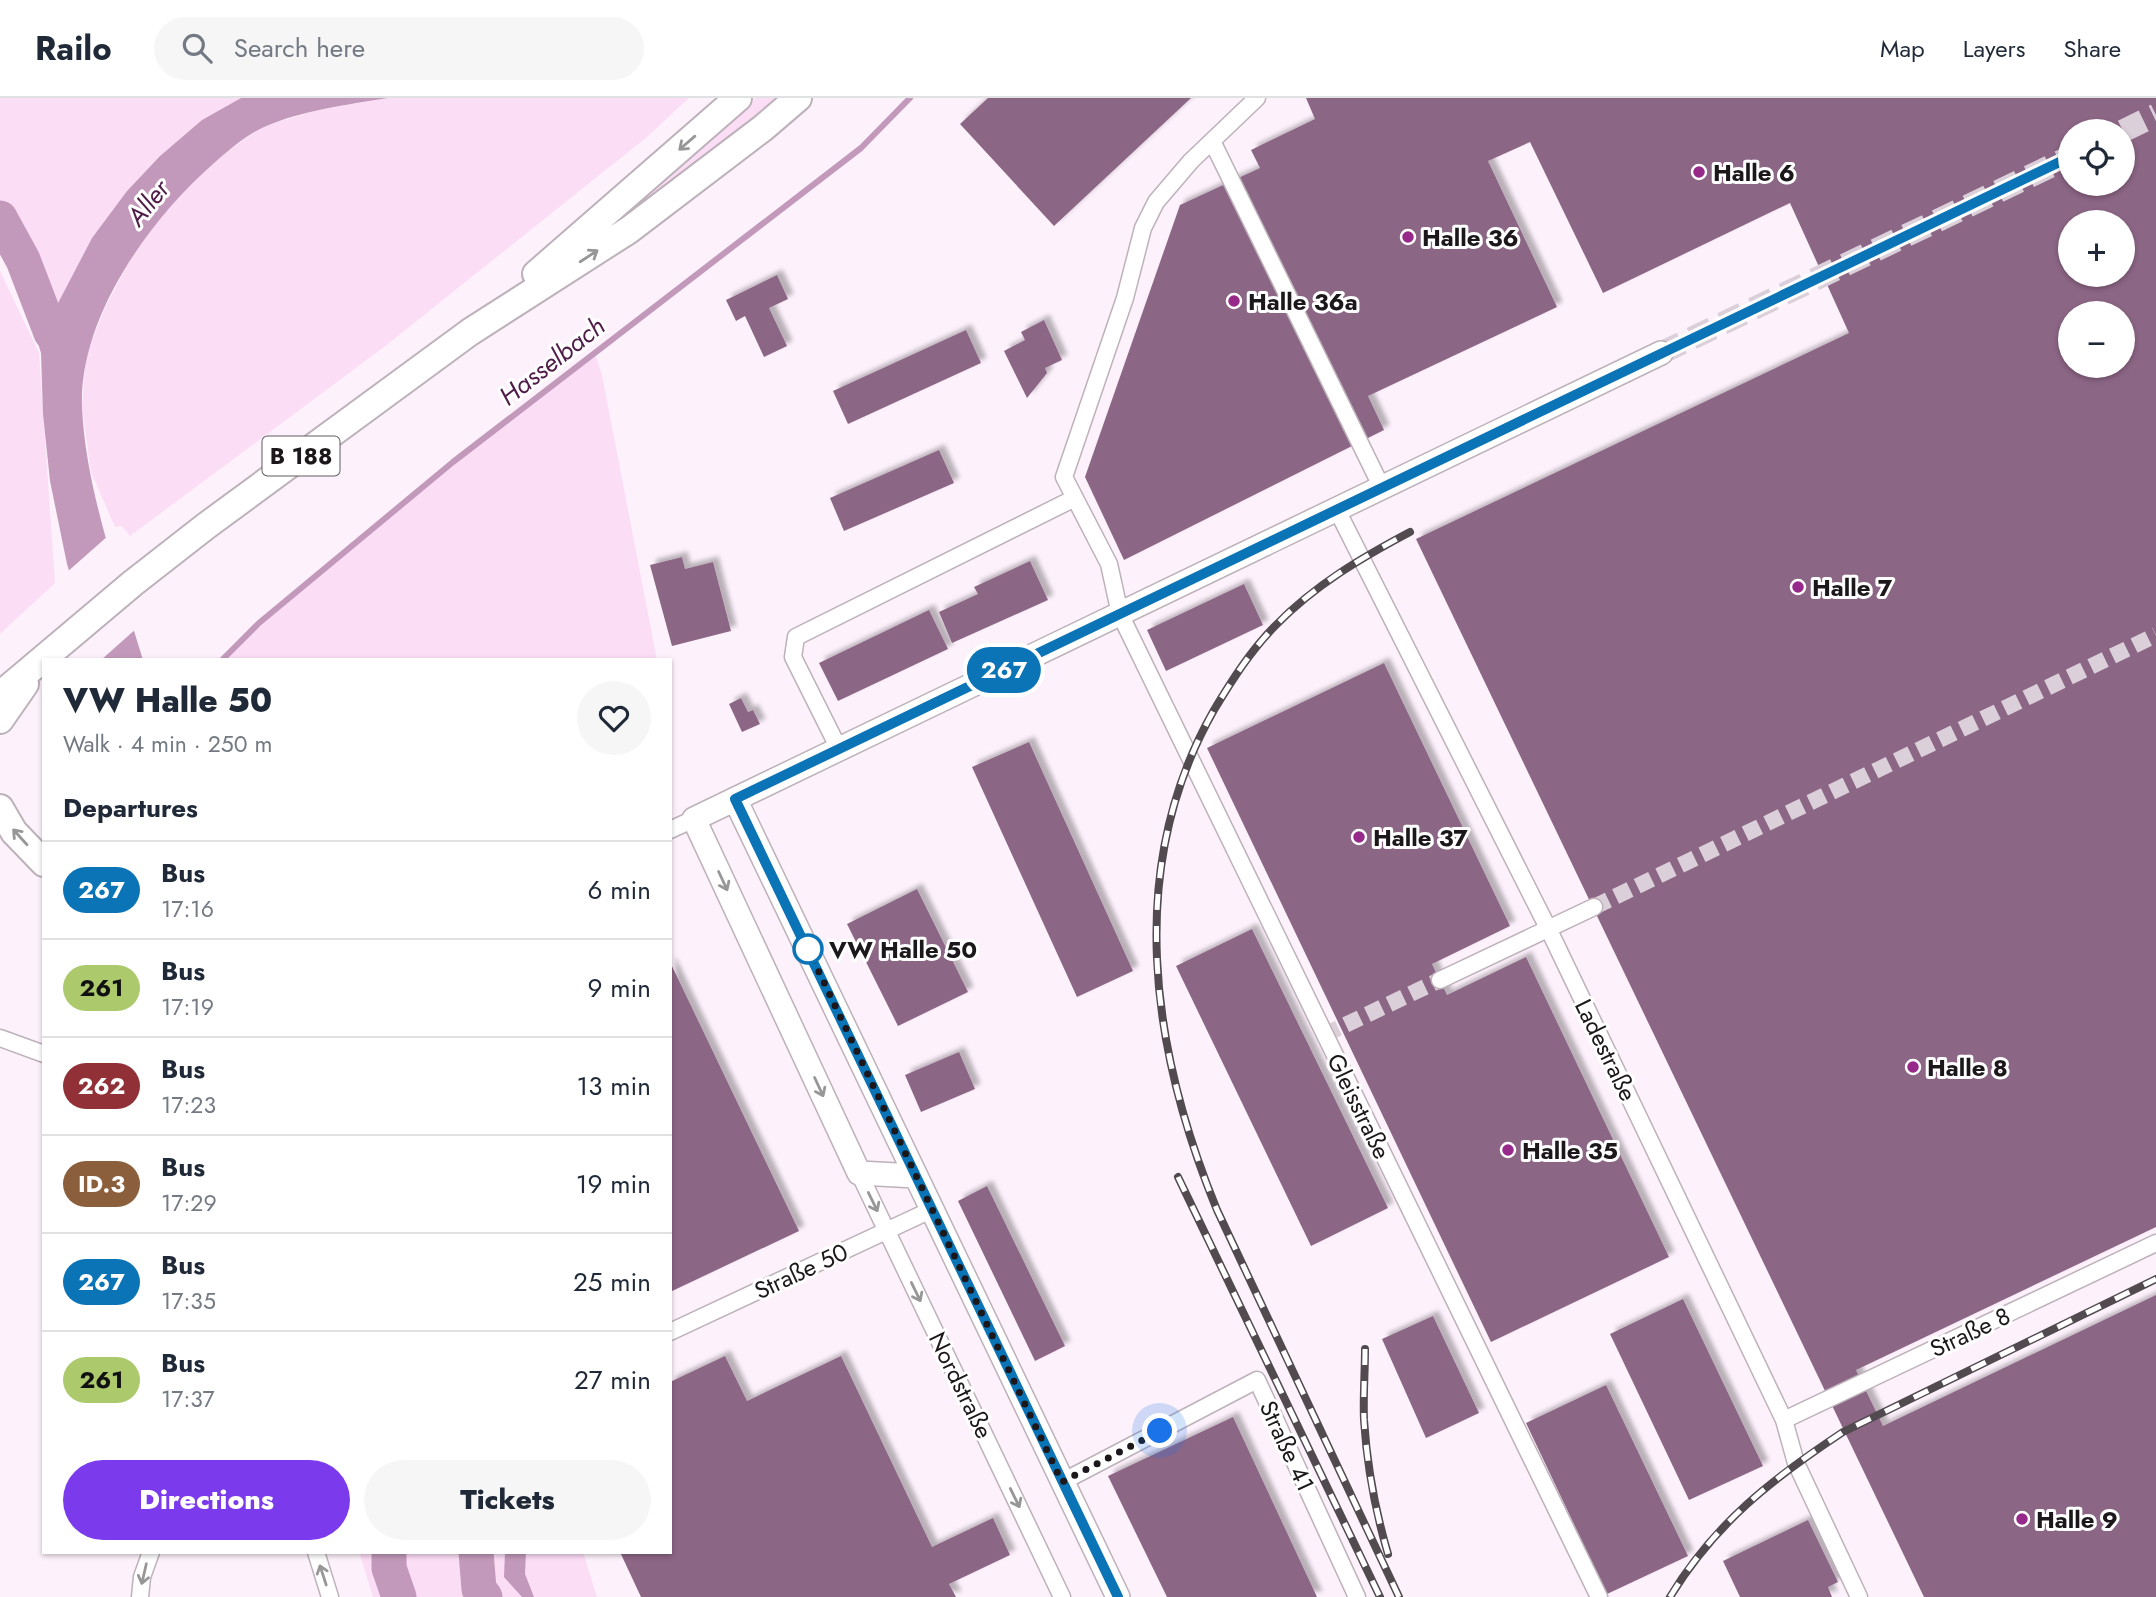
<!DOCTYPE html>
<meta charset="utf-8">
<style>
body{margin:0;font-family:Jost,sans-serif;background:#f6f6f7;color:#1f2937;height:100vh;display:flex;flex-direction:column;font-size:26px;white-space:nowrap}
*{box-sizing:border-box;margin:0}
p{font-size:23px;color:#747a83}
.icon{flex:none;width:38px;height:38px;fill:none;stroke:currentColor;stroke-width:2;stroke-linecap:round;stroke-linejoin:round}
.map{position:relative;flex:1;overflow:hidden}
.details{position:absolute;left:42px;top:560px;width:630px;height:896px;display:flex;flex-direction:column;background:#fff;border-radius:0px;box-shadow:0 2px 5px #0004}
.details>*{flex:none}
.badge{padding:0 14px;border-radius:23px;font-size:24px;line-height:46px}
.buttons{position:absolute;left:2058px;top:21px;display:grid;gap:14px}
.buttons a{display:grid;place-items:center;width:77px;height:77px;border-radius:50%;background:#fff;box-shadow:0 2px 5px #0004;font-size:35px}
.you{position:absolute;width:35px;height:35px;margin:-18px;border:5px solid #fff;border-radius:50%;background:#1a73e8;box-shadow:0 0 0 10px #1a73e833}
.map>.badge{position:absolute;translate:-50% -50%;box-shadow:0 0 0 4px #fff}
h2{padding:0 21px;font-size:26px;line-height:63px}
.round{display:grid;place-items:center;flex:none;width:74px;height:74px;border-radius:37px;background:#f6f6f7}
.summary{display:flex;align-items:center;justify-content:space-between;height:119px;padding:0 21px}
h1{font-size:33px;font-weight:800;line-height:52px}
.button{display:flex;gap:14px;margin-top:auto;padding:14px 21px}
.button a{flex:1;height:80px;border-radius:42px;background:#7c3aed;color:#fff;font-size:28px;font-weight:800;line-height:80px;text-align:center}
.button a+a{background:#f6f6f7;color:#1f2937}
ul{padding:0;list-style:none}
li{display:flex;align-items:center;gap:21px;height:98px;padding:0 21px;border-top:2px solid #e0e1e3}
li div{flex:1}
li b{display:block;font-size:26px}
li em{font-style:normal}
li .badge{min-width:77px;font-weight:700;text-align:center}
header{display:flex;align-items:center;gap:42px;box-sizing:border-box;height:98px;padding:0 35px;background:#fff;border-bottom:2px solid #e0e1e3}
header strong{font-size:33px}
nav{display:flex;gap:38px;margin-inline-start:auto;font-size:24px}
.search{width:490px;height:63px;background:#f6f6f7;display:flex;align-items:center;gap:18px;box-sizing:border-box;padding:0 24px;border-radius:38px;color:#747a83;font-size:26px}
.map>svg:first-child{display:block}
</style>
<header>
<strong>Railo</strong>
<div class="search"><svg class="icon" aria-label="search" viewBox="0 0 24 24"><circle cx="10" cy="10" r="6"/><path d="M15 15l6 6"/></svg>Search here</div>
<nav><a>Map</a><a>Layers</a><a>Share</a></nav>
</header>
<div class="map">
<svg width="2156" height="1499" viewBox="0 0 2156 1499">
<defs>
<filter id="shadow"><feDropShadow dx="5.5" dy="-5.5" stdDeviation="2" flood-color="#0004"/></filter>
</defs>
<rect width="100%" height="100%" fill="#fdf1fb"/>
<!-- green -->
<path fill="#fcddf6" d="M0,0H241L202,22L160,58L127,93L92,140L56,210L35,181L0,110Z
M388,0H689L647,39L384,249L130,438L122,428L115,429L91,374L82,309L86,257L105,210L130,162L162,117L190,86L228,53L262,29L317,12Z
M756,0H778L635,111L633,110Z
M0,173L39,255L55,485L0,536Z
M595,255L602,277L657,562H222L259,525L453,364Z
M359,1454H583L597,1499H373Z"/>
<!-- water -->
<path fill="#c299ba" d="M241,0H388C346,7 303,12 264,29C246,37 228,53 213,66C149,122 78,221 82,310C86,393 119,482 143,562H96L67,466L50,383L43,316L41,255L23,196L41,187L56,209L92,140L127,93L160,58L202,22Z
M505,1454H526L525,1476L534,1499H522L504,1479Z"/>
<!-- pier -->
<path fill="#fdf1fb" d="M109,437L137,530L101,562H93L66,475Z"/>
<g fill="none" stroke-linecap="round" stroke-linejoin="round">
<!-- stream -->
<path stroke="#c299ba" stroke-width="6" d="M222,562L259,525L453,364L861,50L910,0"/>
<!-- river -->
<path stroke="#c299ba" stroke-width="35" d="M0,120L23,162L51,235
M389,1454V1470L399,1499
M476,1454L479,1491L485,1499"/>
</g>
<!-- building -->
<path fill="#8c6685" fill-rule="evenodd" filter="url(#shadow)" d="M988,0H1191L1054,128L960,26Z
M1306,0H2156V1129L1856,1272L1883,1328L2156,1197V1499H1924L1416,441L1849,235L1790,105L1603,195L1530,44L1488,63L1557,209L1368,298L1384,332L1124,462L1085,379L1180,107L1260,70L1251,52L1315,21ZM2070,33H2123V86H2070ZM2070,124H2123V177H2070ZM2070,215H2123V268H2070Z
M777,177L788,201L769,210L787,248L764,259L745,218L736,223L726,202Z
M1044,222L1062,262L1045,270L1047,275L1027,300L1004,253L1025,242L1021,234Z
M966,232L981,265L848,326L833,293Z
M939,352L954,385L844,433L830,400Z
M682,459L685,471L713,464L731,533L672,548L650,467Z
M1030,463L1048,502L952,545L939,514L978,496L974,489Z
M1244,486L1263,527L1166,573L1147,532Z
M929,512L948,551L838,603L819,565Z
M1384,565L1510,828L1432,866L1447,897L1526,859L1669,1159L1491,1244L1207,650Z
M741,600L748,614L753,612L760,626L742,634L729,606Z
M1029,644L1133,873L1077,899L972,669Z
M917,791L968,894L898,928L847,826Z
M1252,831L1388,1110L1311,1148L1176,868Z
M670,864L799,1133L670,1194Z
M959,954L975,991L921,1014L905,977Z
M987,1088L1065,1248L1035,1263L958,1103Z
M1683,1201L1763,1368L1689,1402L1610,1236Z
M1433,1218L1479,1315L1426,1340L1382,1241Z
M725,1258L747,1303L841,1258L932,1449L993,1420L1010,1457L949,1486L956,1499H641L620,1454H670V1284Z
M1606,1287L1688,1458L1607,1496L1526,1325Z
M1233,1319L1317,1499H1167L1108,1378Z
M1808,1422L1838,1484L1828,1489L1832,1499H1740L1723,1463Z"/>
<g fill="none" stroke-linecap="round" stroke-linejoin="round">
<!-- street-tunnel -->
<path stroke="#dbd0d9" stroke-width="16" stroke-dasharray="16 8" stroke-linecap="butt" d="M1594,809L2156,537
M1324,937L1440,882"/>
<!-- secondary-tunnel -->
<path stroke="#dbd0d9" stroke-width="23" stroke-dasharray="23 11" stroke-linecap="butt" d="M2123,33L2156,17
M1661,255L2070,59"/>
<!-- street casing -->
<g stroke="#bdb1ba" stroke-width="19">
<path id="street" d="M1257,0L1191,63L1156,104L1143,130L1125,200L1064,379L1109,466L1120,516L1599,1499
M1212,43L1382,390
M1337,412L1549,832L1784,1322L1796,1365L1859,1499
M839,651L793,559L796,539L1075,400
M670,732L694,721
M1440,882L1594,809
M0,940L44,956
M859,1075L1062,1499
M670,1234L933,1111
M1784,1322L2156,1145
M1062,1384L1257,1282L1357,1499
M316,1454L330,1499
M140,1499L142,1479L151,1454"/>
</g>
<!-- secondary casing -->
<g stroke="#bdb1ba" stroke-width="26">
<path id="secondary" d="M735,701L1118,1499
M916,1078L859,1075L694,721L1661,255"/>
</g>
<!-- primary casing -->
<g stroke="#bdb1ba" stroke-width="30">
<path id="primary" d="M536,176L738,0
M0,597L133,485L206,428L470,234L629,132L763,30L798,0
M0,622L25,586
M0,710L14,734L44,765"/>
</g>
<!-- street -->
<use href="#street" stroke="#fff" stroke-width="16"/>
<!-- secondary -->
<use href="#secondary" stroke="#fff" stroke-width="23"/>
<!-- primary -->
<use href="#primary" stroke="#fff" stroke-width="26"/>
<!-- rail casing -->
<g stroke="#514b50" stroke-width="8">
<path id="rail" d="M1178,1079L1380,1499
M1365,1251C1365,1275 1363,1299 1364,1322C1367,1367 1375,1412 1388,1456
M1399,1499L1217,1112C1151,951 1124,770 1214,612C1232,582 1251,552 1276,527C1315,487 1361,460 1410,434
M1670,1499C1715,1425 1772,1381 1843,1334L2156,1181"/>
</g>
<!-- rail -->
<use href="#rail" stroke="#fff" stroke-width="5" stroke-dasharray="16" stroke-linecap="butt"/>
</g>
<!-- one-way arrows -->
<defs><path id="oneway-shaft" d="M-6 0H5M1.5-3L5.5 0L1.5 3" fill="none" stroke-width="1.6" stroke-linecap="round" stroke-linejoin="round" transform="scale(1.75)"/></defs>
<g stroke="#989798">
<use href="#oneway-shaft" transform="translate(687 45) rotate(139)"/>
<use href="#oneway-shaft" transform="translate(589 158) rotate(-33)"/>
<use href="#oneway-shaft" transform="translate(20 739) rotate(-132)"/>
<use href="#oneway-shaft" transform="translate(723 783) rotate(65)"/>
<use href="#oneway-shaft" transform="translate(819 989) rotate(65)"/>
<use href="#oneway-shaft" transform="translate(873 1104) rotate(64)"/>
<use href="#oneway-shaft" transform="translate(916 1194) rotate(64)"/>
<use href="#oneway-shaft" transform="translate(1015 1400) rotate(64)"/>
<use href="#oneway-shaft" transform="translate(144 1476) rotate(103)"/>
<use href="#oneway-shaft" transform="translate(323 1477) rotate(-108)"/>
</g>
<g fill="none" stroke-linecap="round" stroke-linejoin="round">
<!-- line casing -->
<g stroke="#fff" stroke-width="16">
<path id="line" d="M1118,1499L735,701L2070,59"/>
</g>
<!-- line -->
<use href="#line" stroke="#0b74b7" stroke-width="10"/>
<!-- walk -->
<path stroke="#1b171a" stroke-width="7" stroke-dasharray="0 12.6" d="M808,851L1062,1384L1160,1333"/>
</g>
<!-- markers -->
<g fill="#96298a" stroke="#fff" stroke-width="2.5">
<circle cx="1699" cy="74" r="7"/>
<circle cx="1408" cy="139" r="7"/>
<circle cx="1234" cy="203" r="7"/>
<circle cx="1798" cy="489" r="7"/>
<circle cx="1359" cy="739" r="7"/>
<circle cx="1913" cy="969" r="7"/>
<circle cx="1508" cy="1052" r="7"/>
<circle cx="2022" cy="1421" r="7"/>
</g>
<circle fill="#fff" stroke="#0b74b7" stroke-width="3.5" cx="808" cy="851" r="14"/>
<g text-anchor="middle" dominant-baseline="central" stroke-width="6" stroke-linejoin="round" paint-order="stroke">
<!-- shield labels -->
<rect fill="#fff" stroke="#5f5d5f" stroke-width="2" x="262.5" y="338.5" width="77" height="39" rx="5"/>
<g font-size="23" font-weight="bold" fill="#1b171a">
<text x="301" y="358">B 188</text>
</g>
<!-- poi labels -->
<g font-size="24" font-weight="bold" fill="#1b171a" stroke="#fff" text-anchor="start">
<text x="1713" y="74">Halle 6</text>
<text x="1422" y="139">Halle 36</text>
<text x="1248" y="203">Halle 36a</text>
<text x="1812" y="489">Halle 7</text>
<text x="1373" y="739">Halle 37</text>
<text x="1927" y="969">Halle 8</text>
<text x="1522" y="1052">Halle 35</text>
<text x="2036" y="1421">Halle 9</text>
</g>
<!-- stop labels -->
<g font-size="24" font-weight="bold" fill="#1b171a" stroke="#fff" text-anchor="start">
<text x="829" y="851">VW Halle 50</text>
</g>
<!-- street labels -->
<g font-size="24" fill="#1b171a" stroke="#fff">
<text transform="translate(1606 952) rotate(64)">Ladestraße</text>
<text transform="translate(1359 1008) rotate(64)">Gleisstraße</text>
<text transform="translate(801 1173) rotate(-25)">Straße 50</text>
<text transform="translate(1970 1234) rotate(-25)">Straße 8</text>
<text transform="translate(961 1287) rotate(64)">Nordstraße</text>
<text transform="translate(1287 1348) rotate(65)">Straße 41</text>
</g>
<!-- water labels -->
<g font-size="26" font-style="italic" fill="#4f1d48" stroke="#fff">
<text transform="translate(148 105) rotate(-51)">Aller</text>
<text transform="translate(552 263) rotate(-38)">Hasselbach</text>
</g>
</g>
</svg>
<div class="buttons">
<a><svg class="icon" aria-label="locate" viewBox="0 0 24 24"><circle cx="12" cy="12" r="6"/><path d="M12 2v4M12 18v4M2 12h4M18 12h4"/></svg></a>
<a>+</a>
<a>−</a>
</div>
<div class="you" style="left:1160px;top:1333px"></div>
<b class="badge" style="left:1004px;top:572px;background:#0b74b7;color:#fff">267</b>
<section class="details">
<div class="summary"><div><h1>VW Halle 50</h1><p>Walk · 4 min · 250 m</p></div><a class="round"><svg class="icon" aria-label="heart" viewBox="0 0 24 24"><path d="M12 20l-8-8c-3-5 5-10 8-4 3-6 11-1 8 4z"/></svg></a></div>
<h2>Departures</h2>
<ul>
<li><span class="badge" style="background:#0b74b7;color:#fff">267</span><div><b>Bus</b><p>17:16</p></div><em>6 min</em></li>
<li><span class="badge" style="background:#acc96c;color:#111">261</span><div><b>Bus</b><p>17:19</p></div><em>9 min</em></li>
<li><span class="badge" style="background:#923037;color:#fff">262</span><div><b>Bus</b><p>17:23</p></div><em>13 min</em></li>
<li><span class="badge" style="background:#8b5e3c;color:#fff">ID.3</span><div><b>Bus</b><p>17:29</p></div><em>19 min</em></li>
<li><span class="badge" style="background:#0b74b7;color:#fff">267</span><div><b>Bus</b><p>17:35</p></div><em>25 min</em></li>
<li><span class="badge" style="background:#acc96c;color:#111">261</span><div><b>Bus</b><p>17:37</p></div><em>27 min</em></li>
</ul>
<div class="button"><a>Directions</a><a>Tickets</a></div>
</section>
</div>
